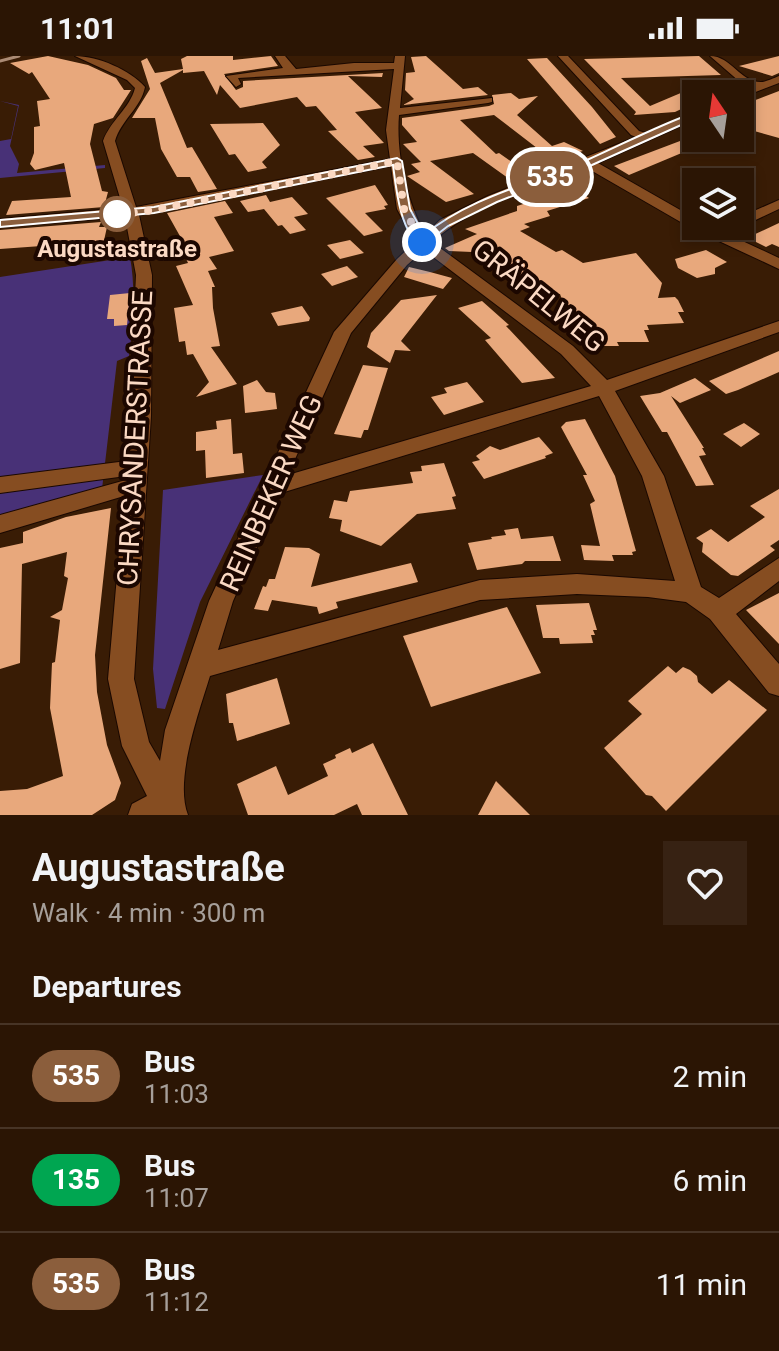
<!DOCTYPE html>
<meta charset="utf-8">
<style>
body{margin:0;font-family:Roboto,sans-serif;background:#372213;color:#f1f3f6;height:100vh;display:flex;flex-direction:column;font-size:30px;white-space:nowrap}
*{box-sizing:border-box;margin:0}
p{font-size:26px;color:#a69f9a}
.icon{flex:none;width:44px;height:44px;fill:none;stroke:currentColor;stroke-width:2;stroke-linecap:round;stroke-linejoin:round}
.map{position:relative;height:759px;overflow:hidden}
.details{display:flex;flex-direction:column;background:#2b1504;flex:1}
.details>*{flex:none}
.badge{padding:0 16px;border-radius:26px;font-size:28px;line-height:52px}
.needle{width:52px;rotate:347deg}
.tools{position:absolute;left:682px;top:24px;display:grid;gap:16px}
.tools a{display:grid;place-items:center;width:72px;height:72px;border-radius:0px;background:#2b1504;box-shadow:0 4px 12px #0003,0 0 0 2px #473426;font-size:40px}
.you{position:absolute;width:40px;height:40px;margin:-20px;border:6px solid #fff;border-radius:50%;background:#1a73e8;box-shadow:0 0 0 12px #1a73e833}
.map>.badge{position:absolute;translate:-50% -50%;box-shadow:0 0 0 4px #fff}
h2{padding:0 32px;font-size:30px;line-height:72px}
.round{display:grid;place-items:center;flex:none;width:84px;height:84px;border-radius:0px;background:#372213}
.overview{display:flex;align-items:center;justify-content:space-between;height:136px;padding:0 32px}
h1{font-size:38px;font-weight:700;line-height:60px}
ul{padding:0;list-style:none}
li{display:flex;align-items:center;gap:24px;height:104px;padding:0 32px;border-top:2px solid #473426}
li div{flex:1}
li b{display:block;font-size:30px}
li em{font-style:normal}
li .badge{min-width:88px;font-weight:700;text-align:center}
.status{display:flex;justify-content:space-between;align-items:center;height:56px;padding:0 40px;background:#2b1504;direction:ltr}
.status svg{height:22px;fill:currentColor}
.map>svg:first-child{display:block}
</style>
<div class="status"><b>11:01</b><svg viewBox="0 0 49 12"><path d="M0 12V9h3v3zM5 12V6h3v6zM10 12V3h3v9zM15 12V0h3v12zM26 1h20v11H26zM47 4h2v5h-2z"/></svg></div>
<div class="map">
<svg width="779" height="759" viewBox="0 0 779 759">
<rect width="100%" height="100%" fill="#391c05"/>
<!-- green -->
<path fill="#483177" d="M0,45L19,49L10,90L19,108L17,117L105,109V112L0,122V85L11,83L18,50Z
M130,201C136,234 133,267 129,300L117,305L102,433L0,460V221Z
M263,419L200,546L165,653L157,652L153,613L163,434Z"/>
<!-- building -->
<path fill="#e8a87c" d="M48,0L88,9L116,22L124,34H131L113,62L94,68L90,88L102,135L108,136L104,151L6,159L12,145L71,141L64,107L35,114L30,108L34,97V71L40,70L37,45L50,43L32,16L29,18L10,7Z
M187,0H233V4L271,0L278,10L224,18L236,34L243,31V25L383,17L382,21L348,20L382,52L355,56L384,87L363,90L375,101L358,104L328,75L337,74L316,50L306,51L297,41L240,52L220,29L217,39L204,15L183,17V14L160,27L187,92L192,91L217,133L198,136L190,121H177L161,93L155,62H132L150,33L141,5L147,2L155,17L183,13L181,3Z
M426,0L463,33L478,31L488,39L403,49L414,43L405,34L406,17L415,16L411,1Z
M699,0L721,19L621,22L650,50L702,28L718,35L696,38V46L675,56L634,59L636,56L584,3Z
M779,0V17L772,20L739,10Z
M547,2L592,51L616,81L600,88L527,3Z
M779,35V82L740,71V50Z
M511,37L519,43L538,40L517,59L552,90L564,86L583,95L564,100L569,104L559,109L494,59L460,64L496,98L499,97L516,109L509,110L518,118L512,125L473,97L430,105L474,138L446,146L407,120L420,116L411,108L421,106L403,88L417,86L402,69V62L489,50L494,48L492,39Z
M263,67L280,89L262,106L267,112L248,116L235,98L229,99L210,68Z
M696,75V90L684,96L629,119L614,110L680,85V82Z
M375,129L388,149L384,150L386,153L365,157L383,175L364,180L326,142Z
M570,130L589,142L547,155L550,160L524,168L530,171L520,175L556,196L562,194L583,207L636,197L662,227L658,242L675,241L678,244L684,256H678L684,267L647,269L649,274H644L649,286H617L619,290H604L601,283H588L586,275H580L572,254H566L560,238L535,236L472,196L449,195L445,192L477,178L465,173L517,155V150L539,143V140Z
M266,139L270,146L292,141L308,158L294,161L306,174L290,178L282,169L278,170L264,153L248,156L240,145Z
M225,145L233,157L214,161L234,195L209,201L217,213L208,215L215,231H212L213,252L220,290L211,291L237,328L196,341L209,326L193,298L187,299L185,285L179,286L174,252L193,249L176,210L188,207L177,183L181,182L167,157Z
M101,166L99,171H107L103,189L121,199L86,204L84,192L66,195L69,188L0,193V174Z
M779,167V191L772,188L766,191L750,183L754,182L751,180Z
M350,184L364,197L340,203L327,189Z
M706,194L727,206L715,212V218L697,222L678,212L675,203Z
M347,210L358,221L332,230L321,218Z
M409,211L430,216L452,222L443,233L404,221Z
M130,237L127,269L114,270V263H107L110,239Z
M437,239L401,285L411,295L395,294L390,307L367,291L371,277L401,244Z
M482,245L509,269L506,270L555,322L522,327L485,284L491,282L458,252Z
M302,250L310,262L309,265L278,270L271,257Z
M779,295V316L738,334L726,338L709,325Z
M363,309L388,312L368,374H364L361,382L334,378Z
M695,322L711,334L680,347L671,340L704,392H702L706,399L699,400L714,429L696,430L667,376H662L640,340L660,337Z
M257,324L266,336L275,337L277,353L245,357L243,330Z
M467,326L484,346L444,359L431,341L447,337L444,332Z
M231,363L233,398L242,397L244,417L206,422L205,394L196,395V376L217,373L216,365Z
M585,363L615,420L636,495L632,496L633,499H612L614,505L584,504L581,489L600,490L590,448L595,445L583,419H587L561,371L566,366Z
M744,367L760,378L741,391L723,378Z
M539,381L553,397L545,400L546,402L484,423L472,406L480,404L476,400L490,390L500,394Z
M444,407L456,440L452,441L456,453L417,458L381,490L340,475L342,464L329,462L334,444L347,446L350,435L413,427L410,416L422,415L421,410Z
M779,433V484L770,490L775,494L738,520L731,519L702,496L703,487L696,482L711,473L728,486L765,461L750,450Z
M111,452L95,599L97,636L107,689L121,727L115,744L92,759H0V735L27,733L63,720L50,652L52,607L55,606L60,564L50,561L62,554L68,522L64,520L67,496L22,508L20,607L0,613V492L23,487V476L66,461Z
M518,472L521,483L553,480L561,505H525L522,508L477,514L468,487L492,483L491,481L506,479L504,474Z
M285,491L309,492L320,498L311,531L411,507L418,526L336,546L338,552L319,558L317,551L272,544L268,555L254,553L263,530L266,531L269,523H275Z
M779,537V588L746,554Z
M589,547L597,574H593L595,579H591L593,587L560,588L559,582H543L536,549Z
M507,551L541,617L431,651L403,580Z
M668,610L676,617L683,611L690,614L697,620L698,626L712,638L729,624L767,654L666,755L652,740L646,739L604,692L642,658L628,645Z
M277,622L290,668L237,685L233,667H229L226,638Z
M373,687L408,759H362L357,748L334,759H248L237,728L276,710L288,739L328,720L323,708L336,702L335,699L350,692L352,697Z
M496,725L530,759H478Z"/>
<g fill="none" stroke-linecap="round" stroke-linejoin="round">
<!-- street casing -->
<g stroke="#1a0800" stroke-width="2">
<path id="street" d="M75,0C98,0 130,14 145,31C141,52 121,64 115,85L136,151L390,103L386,74L394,13L238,22L241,28L236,31L226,20L283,12L275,0H285L296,13L354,7H394L395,0H405L400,52L492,42V46L488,47L399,59C396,97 406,144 425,178L440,164L488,140L636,81L631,79L558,0H568L639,75L646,77L696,56V63L598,107L696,163V170H710L779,202V213L691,172L587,112C535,132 474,148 432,186L573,290L607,324L779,265V276L615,335L664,420L701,531L719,542L779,502V525L736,558L779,608V640L769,637L710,563L686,546L648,541L577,538L480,544L210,620C199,656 174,724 188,759H128L132,748L147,740L122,690L108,623L124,440L0,477V459L126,424V420L0,437V421L127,405L136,219L125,161L0,171V163L123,152L103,85C110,65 130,52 135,32L127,24ZM391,110L397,153L415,186L397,203L334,276L209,545L165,674L160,705L149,686L134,623L151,360L152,219L139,159ZM424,194L561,298L591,330L288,419L351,277L407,209ZM599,340L642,420L675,525L577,518L480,524L218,594L233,545L281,437Z
M710,0C731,0 740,26 761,26C766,26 774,22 779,20V27L740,42L736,37L752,30L740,26Z
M779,144V153L745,169L739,170L740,161Z"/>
</g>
<!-- street -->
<use href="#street" fill="#864d21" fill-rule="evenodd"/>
<!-- rail -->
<path stroke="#ab8b75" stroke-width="3" d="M0,5L19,0"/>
</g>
<!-- line -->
<path fill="#8b5e3c" stroke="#fff" stroke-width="2" d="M696,56L699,61L592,109L497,146L448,170L422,190C400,177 396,132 393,109L154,157L0,171V164L154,151L397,102L402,105L410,153L424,179C470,141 533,127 587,104C623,88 659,69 696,56Z"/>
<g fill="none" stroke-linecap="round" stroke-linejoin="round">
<!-- walk -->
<path stroke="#fbd9c3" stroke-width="8" stroke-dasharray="0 14.4" d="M117,158L104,160L154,154L397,105L404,153L422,186"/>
</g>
<!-- markers -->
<circle fill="#fff" stroke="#8b5e3c" stroke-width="4" cx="117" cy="158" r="16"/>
<g text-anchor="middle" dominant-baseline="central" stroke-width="8" stroke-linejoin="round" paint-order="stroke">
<!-- far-stop labels -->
<g font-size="24" font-weight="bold" fill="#fbd9c3" stroke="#1c0700">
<text x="117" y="193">Augustastraße</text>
</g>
<!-- street labels -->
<g font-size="28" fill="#fbd9c3" stroke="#1c0700">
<text transform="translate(539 240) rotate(39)">GRÄPELWEG</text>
<text transform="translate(135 382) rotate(-87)">CHRYSANDERSTRASSE</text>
<text transform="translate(271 437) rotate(-66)">REINBEKER WEG</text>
</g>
</g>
</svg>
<div class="tools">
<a><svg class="needle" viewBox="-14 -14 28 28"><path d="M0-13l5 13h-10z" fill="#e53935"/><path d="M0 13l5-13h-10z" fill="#a69f9a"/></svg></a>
<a><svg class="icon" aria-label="layers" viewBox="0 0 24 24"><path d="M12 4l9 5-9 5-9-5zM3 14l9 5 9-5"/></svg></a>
</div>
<div class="you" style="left:422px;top:186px"></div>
<b class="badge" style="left:550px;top:121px;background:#8b5e3c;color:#fff">535</b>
</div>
<section class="details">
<div class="overview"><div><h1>Augustastraße</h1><p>Walk · 4 min · 300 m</p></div><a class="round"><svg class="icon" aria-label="heart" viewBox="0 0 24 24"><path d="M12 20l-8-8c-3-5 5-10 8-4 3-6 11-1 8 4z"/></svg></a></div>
<h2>Departures</h2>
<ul>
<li><span class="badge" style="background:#8b5e3c;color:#fff">535</span><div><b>Bus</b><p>11:03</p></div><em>2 min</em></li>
<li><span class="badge" style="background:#00a651;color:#fff">135</span><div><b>Bus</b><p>11:07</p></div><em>6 min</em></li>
<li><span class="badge" style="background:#8b5e3c;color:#fff">535</span><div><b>Bus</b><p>11:12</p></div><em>11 min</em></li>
</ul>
</section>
